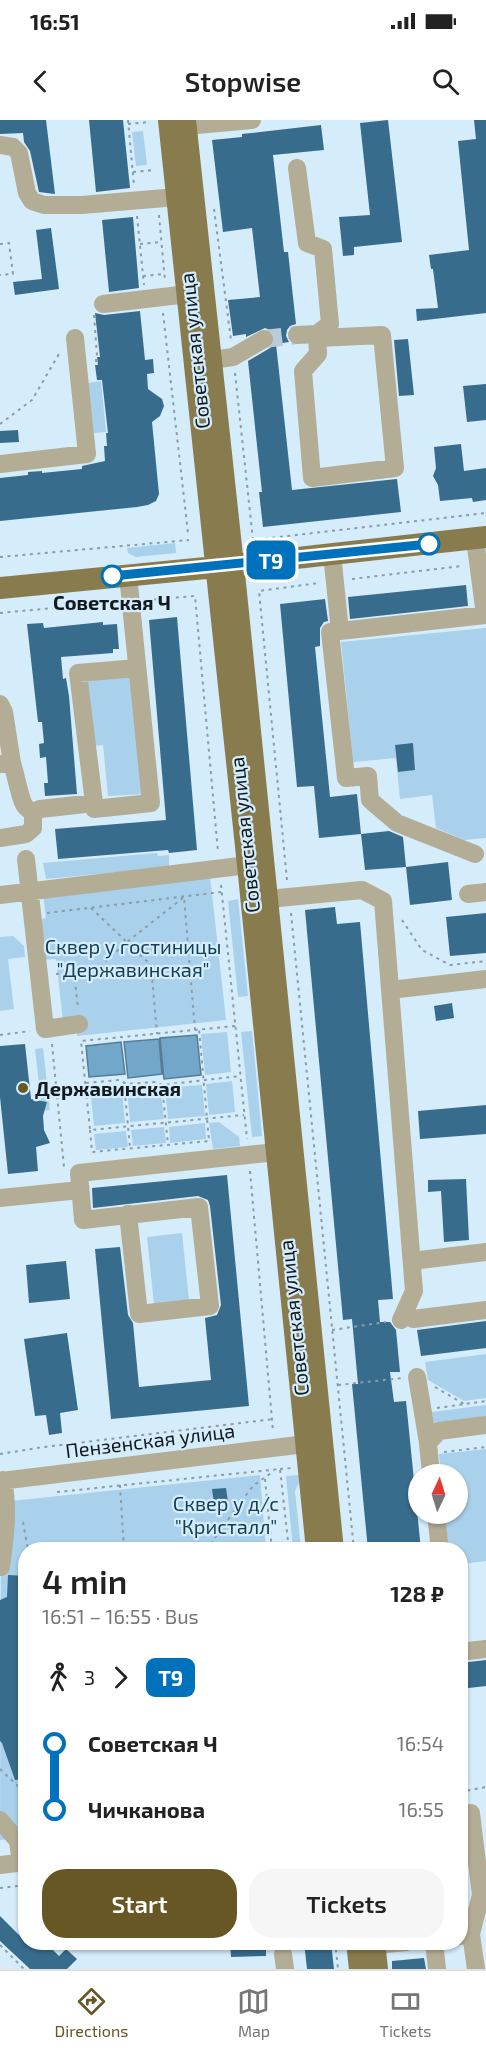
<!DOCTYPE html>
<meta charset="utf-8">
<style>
body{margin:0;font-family:"Exo 2",sans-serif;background:#f6f6f6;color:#222;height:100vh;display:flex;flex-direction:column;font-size:22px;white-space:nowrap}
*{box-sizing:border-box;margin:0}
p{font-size:20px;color:#767676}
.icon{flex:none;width:33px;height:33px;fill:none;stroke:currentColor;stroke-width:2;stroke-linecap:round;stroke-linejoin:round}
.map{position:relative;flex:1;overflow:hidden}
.drawer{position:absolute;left:18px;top:1422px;width:450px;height:408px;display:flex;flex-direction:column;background:#fff;border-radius:24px;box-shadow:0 2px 4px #0004}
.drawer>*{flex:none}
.badge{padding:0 12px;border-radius:9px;font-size:21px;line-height:39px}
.needle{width:39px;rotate:4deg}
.fabs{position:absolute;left:408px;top:1344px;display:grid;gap:12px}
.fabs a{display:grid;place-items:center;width:60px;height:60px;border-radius:50%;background:#fff;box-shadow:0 2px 4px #0004;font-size:30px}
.map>.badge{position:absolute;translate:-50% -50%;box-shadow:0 0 0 3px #fff}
.legs{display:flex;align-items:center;gap:9px;height:66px;padding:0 24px;font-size:20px}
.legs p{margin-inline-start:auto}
.head{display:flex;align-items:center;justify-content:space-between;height:102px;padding:0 24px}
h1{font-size:33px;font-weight:600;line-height:45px}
.primary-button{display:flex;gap:12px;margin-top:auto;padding:12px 24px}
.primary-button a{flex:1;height:69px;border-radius:24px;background:#665724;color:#fff;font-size:24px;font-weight:600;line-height:69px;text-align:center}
.primary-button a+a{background:#f6f6f6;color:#222}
ul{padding:0 24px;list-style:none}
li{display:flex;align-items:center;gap:21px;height:66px;font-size:22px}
li i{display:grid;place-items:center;width:9px;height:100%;margin:0 8px;background:currentColor}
li i::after{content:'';width:15px;height:15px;margin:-8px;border:4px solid;border-radius:50%;background:#fff}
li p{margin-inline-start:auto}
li:first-child i{background:linear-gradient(#0000 50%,currentColor 0)}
li:last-child i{background:linear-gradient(currentColor 50%,#0000 0)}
.status{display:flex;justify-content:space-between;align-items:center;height:42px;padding:0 30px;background:#fff;direction:ltr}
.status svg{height:16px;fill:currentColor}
header{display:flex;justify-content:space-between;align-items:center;height:78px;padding:0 24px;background:#fff;font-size:27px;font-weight:600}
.tab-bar{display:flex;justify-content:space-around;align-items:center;height:84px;border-top:2px solid #e0e0e0;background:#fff;font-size:16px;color:#767676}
.tab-bar a{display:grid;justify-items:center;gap:3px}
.tab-bar .selected{color:#665724}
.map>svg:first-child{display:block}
</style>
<div class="status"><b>16:51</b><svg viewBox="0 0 49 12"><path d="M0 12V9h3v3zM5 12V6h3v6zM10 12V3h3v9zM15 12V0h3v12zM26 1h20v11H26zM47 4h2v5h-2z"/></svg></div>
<header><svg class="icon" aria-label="back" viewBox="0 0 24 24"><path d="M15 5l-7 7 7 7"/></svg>Stopwise<svg class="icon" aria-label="search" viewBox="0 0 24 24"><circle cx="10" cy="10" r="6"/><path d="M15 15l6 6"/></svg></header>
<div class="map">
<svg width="486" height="1849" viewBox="0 0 486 1849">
<rect width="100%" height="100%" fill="#d5ecfb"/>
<!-- green -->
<path fill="#a9d1eb" d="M143,11L147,45L136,46L132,12Z
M101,261L106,312L94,313L88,263Z
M175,423L176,433L136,437L128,433L127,428Z
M486,508V718L464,720L436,708L432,675L400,679L396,638L353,642L341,522Z
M132,552L146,674L108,676L103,625L92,626L85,556Z
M157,733L158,736L169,735V747L46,759L43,743Z
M210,756L226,900L77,916V911L63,901L56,839L42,840L37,800L46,798L43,775Z
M238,779L248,876L238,877L228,781Z
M13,816L24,826L25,837L8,839L14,889L0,891V817Z
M252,911L262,1016L252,1017L241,912Z
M227,912L231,952L205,955L201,914Z
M43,928L50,990L42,991L35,929Z
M232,961L235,992L209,995L206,964Z
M113,964L122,970L125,1003L94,1006L90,966Z
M202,965L205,996L168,999L165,968Z
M152,967L161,973L164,999L130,1002L127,969Z
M219,1002L239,1017L240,1026L213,1029L209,1003Z
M205,1003L206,1019L170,1023L169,1007Z
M164,1007L166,1023L133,1026L131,1010Z
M126,1011L128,1027L96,1030L94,1014Z
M182,1113L189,1180L154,1184L147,1117Z
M486,1234V1278L464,1281L428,1260L425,1242Z
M486,1285V1297L434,1304L432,1292Z
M486,1329V1441L461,1444L460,1430L449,1429L445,1394H458V1354H441L439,1334Z
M260,1355L266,1429L26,1430L25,1717L0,1720L1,1382Z
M299,1355V1363L295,1371L301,1429H293L286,1356Z"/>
<!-- water -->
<path fill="#72a7c9" stroke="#557d96" stroke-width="1.5" d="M197,915L201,955L164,959L160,918Z
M159,919L162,954L128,958L124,922Z
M121,922L125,954L89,957L86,926Z"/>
<!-- building -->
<path fill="#386c8c" d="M0,0H46L55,74L39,72L30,31L24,22L23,13L0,14Z
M89,0H123L130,68L96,72Z
M388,0L402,122L354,127V135L343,136L339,97L370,95L360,3Z
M474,0H486V193L417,201L416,189L438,188L433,149H431L429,135L469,130L458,21L476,19Z
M321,5L324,30L273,35L284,132H288L296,204L290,206L287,210L286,216L289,222L276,224L292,370L397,359L401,392L263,407L259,372H262L248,241L270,228L274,224L275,218L270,210L265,208L246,217V214L233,216L228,180L260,177L252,108L223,112L212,20L242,17V14Z
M133,97L139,168L109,172L102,100Z
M51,108L59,169L15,175L13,162L42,159L36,110Z
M140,191L145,240L153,239L154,253L147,254L148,269L162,279L164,286L160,296L152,302L159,374L156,381L148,385L137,387L0,401V358L28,355V352L42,351V353L82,349V346L105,341L104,326H107L106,313H108L102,260H97L95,245H98L97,237H100L95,193L104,195Z
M408,219L414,275L399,276L394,220Z
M486,264V300L467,302L463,266Z
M18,310L19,322L0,323V311Z
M461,324L464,351L486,348V380L473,382L472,378L440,381L438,365L433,356L436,348L434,327Z
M466,465L468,486L350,499L348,477Z
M325,479L328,501L324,502L320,508V526L315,527L330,677L357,674L361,714L319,718L314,666L297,667L280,484Z
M177,497L197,730L169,733L168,730L58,739L55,709L166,700L149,500Z
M103,502V505L117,504L119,529H113V533L61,537L63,559L66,558L69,576L77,674L45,676L44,663H48L46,637L40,638L39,624L44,623L42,602H38L27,504L43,503L44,508Z
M413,623L415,650L398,652L395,625Z
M389,711L403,717L406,747L365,750L361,714Z
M448,742L452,780L410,785L406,747Z
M335,787L337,804L360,802L393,1179L378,1180L380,1202H390L396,1210L400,1252H390L394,1282L406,1281L421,1430H368L352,1264H358L352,1199L343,1200L305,790Z
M486,793V833L450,836L446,797Z
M452,883L454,898L436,901L434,886Z
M25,924L31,979L47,982L43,996L44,1010L50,1023L36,1027L38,1051L8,1054L0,977V926Z
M486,985V1014L420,1019L418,991Z
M227,1055L249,1286L111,1299L95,1129L120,1127L128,1195L133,1203L139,1267L211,1260L205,1198L217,1195L221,1185L210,1086L208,1080L198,1076L93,1088L92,1068Z
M466,1059L469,1120L444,1122L441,1071L428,1072V1060Z
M66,1141L70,1179L29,1183L26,1145Z
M486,1201V1228L421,1236L417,1210Z
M67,1213L78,1290L60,1293L62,1313L49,1315L46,1295L35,1296L24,1219Z
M226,1368L228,1382L214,1384L212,1369Z
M8,1455L26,1456V1659L15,1660L2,1623L0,1621V1480L7,1477Z
M486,1540V1566L460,1569V1543Z
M0,1796L26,1822H45L59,1836L66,1829L77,1839L67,1849H30L0,1821Z
M230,1822H266V1836L231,1837Z
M304,1822H331L334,1849H307Z
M424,1838L426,1849H392V1841Z"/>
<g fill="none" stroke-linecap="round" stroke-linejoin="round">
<!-- minor-tunnel -->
<path stroke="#b8ccda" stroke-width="18" stroke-dasharray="18 9" stroke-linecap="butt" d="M264,219L297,215"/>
<!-- path -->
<path stroke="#8a9ca7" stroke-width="2" stroke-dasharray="3 4.5" stroke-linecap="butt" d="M128,0L134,66
M128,4L150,2
M133,52L155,50
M214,89L231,220
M159,95L165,161
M137,96L144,165
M0,124L9,123L13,154L0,155
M140,124L161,122
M143,156L164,154
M163,193L188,413
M94,195L97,236H96V242L94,243
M235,253L253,420L486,393
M0,304L32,280L59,234
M0,437L189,420
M352,459L462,446
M146,480L195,476L218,732
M0,493L116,482
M287,760L259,471L319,463
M221,765L247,1019
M91,788L151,845L157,914
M47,793L221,772
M291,793L354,1430
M402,800L422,830L450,845L486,841
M74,852L78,888
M56,854L97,849L127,822L184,777L195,910
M235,906L81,921L90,1010L244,995
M0,915L30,911
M52,924L64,1047
M86,963L119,960L127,964L156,962L162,965L240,956
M124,963L130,1028
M162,965L168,1025
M90,1010L92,1032L209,1021L199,909
M250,1051L273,1311
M332,1210L386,1202
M338,1265L403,1258
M435,1267L464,1284
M437,1288L486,1281
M444,1332L486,1327
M0,1334L44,1327L274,1299
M280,1349L292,1348
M265,1359L272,1430
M120,1365L124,1430
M57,1372L280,1349L289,1430
M23,1402L28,1430
M272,1427L288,1425
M206,1430L246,1375L254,1365L274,1351
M0,1649L21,1669L26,1668
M460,1672L486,1667
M0,1768L26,1765
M335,1822L338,1849
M0,1825L24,1849"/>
<!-- minor -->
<path stroke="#b4ad95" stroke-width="18" d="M186,6L252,0
M0,25L13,27L19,33L27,73L32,81L44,85H82L177,77
M103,184L188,174
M317,214L318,234L303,251L312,358L395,348L382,215L318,218
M297,215L317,214L330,204L323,129L307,123L297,48
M212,240L233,237L264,219
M0,344L87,334L75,218
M332,434L340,511L330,512L346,658L368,656L370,680L397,703L475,734
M340,511L485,495L475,419
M0,584L4,592L12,643L0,644
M12,643C15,651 21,683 25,686C26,688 30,691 33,692
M94,683V689L151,683L128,455
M0,718L26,714L33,708V692L40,689L94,683L78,553L137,548
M26,739L45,909L79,904
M468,774L486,772
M0,775L248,745
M268,779L362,770L383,781L414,1171L401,1200
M390,870L486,859
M0,1078L80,1070
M128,1094L139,1194L210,1186L199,1087L83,1100L79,1053L276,1032
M412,1141L486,1132
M413,1199L486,1190
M417,1257L428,1323
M431,1354L428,1323L439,1311L486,1305
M0,1361L306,1324
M436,1394L440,1430
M1,1447C5,1417 9,1390 3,1360
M460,1532L486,1529
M0,1700L18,1721L21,1743
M0,1745L26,1742
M471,1814L476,1849
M460,1816L471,1814L481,1775L471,1693
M434,1822L437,1849
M375,1825L407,1822
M283,1834L285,1849"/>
<!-- major -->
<path stroke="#887b4e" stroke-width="22" d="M169,0L248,745L317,1430
M185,0L236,473L333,1430
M0,468L216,447L486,417
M357,1822L360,1849
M374,1822L377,1849"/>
</g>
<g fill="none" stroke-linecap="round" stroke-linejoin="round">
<!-- line-1 casing -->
<g stroke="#fff" stroke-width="14">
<path id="line-1" d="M112,456L429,424"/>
</g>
<!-- line-1 -->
<use href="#line-1" stroke="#0072bc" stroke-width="9"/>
</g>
<!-- markers -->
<g fill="#fff" stroke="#0072bc" stroke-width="3">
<circle cx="429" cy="424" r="10"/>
<circle cx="112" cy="456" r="10"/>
</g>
<circle fill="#665724" stroke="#d5ecfb" stroke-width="2" cx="23" cy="968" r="6"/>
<g text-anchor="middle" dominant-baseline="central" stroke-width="4.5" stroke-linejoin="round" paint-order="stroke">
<!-- street labels -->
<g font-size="20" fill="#121a20" stroke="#d5ecfb">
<text transform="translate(194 231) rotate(-96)">Советская улица</text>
<text transform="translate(244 715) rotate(-96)">Советская улица</text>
<text transform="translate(293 1198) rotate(-96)">Советская улица</text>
<text transform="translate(150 1320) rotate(-7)">Пензенская улица</text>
</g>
<!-- stop labels -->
<g font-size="20" font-weight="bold" fill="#121a20" stroke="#d5ecfb">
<text x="112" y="482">Советская Ч</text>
</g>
<!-- park labels -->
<g font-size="20" fill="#113d55" stroke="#d5ecfb">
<text x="133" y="826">Сквер у гостиницы<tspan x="133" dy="23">"Державинская"</tspan></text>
<text x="226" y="1383">Сквер у д/с<tspan x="226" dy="23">"Кристалл"</tspan></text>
</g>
<!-- poi labels -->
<g font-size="20" font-weight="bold" fill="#121a20" stroke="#d5ecfb" text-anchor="start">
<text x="35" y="968">Державинская</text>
</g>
</g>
</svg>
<div class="fabs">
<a><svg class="needle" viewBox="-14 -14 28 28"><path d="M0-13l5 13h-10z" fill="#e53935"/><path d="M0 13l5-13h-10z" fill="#767676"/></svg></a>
</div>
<b class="badge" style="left:271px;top:440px;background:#0072bc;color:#fff">Т9</b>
<section class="drawer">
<div class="head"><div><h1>4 min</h1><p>16:51 – 16:55 · Bus</p></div><b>128 ₽</b></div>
<div class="legs"><svg class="icon" aria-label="walk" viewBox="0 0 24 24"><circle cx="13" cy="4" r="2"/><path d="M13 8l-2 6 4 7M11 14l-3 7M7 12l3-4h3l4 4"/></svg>3<svg class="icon" aria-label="forward" viewBox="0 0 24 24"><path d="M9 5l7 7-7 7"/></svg><b class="badge" style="background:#0072bc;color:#fff">Т9</b></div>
<ul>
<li><i style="color:#0072bc"></i><b>Советская Ч</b><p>16:54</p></li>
<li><i style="color:#0072bc"></i><b>Чичканова</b><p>16:55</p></li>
</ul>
<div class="primary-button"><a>Start</a><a>Tickets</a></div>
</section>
</div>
<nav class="tab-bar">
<a class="selected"><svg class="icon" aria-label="directions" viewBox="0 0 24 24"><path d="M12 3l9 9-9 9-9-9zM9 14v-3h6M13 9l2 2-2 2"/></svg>Directions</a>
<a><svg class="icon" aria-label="map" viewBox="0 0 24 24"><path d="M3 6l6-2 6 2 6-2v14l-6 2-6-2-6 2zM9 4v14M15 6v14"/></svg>Map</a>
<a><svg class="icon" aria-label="tickets" viewBox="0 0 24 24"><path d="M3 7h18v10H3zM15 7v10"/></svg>Tickets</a>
</nav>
